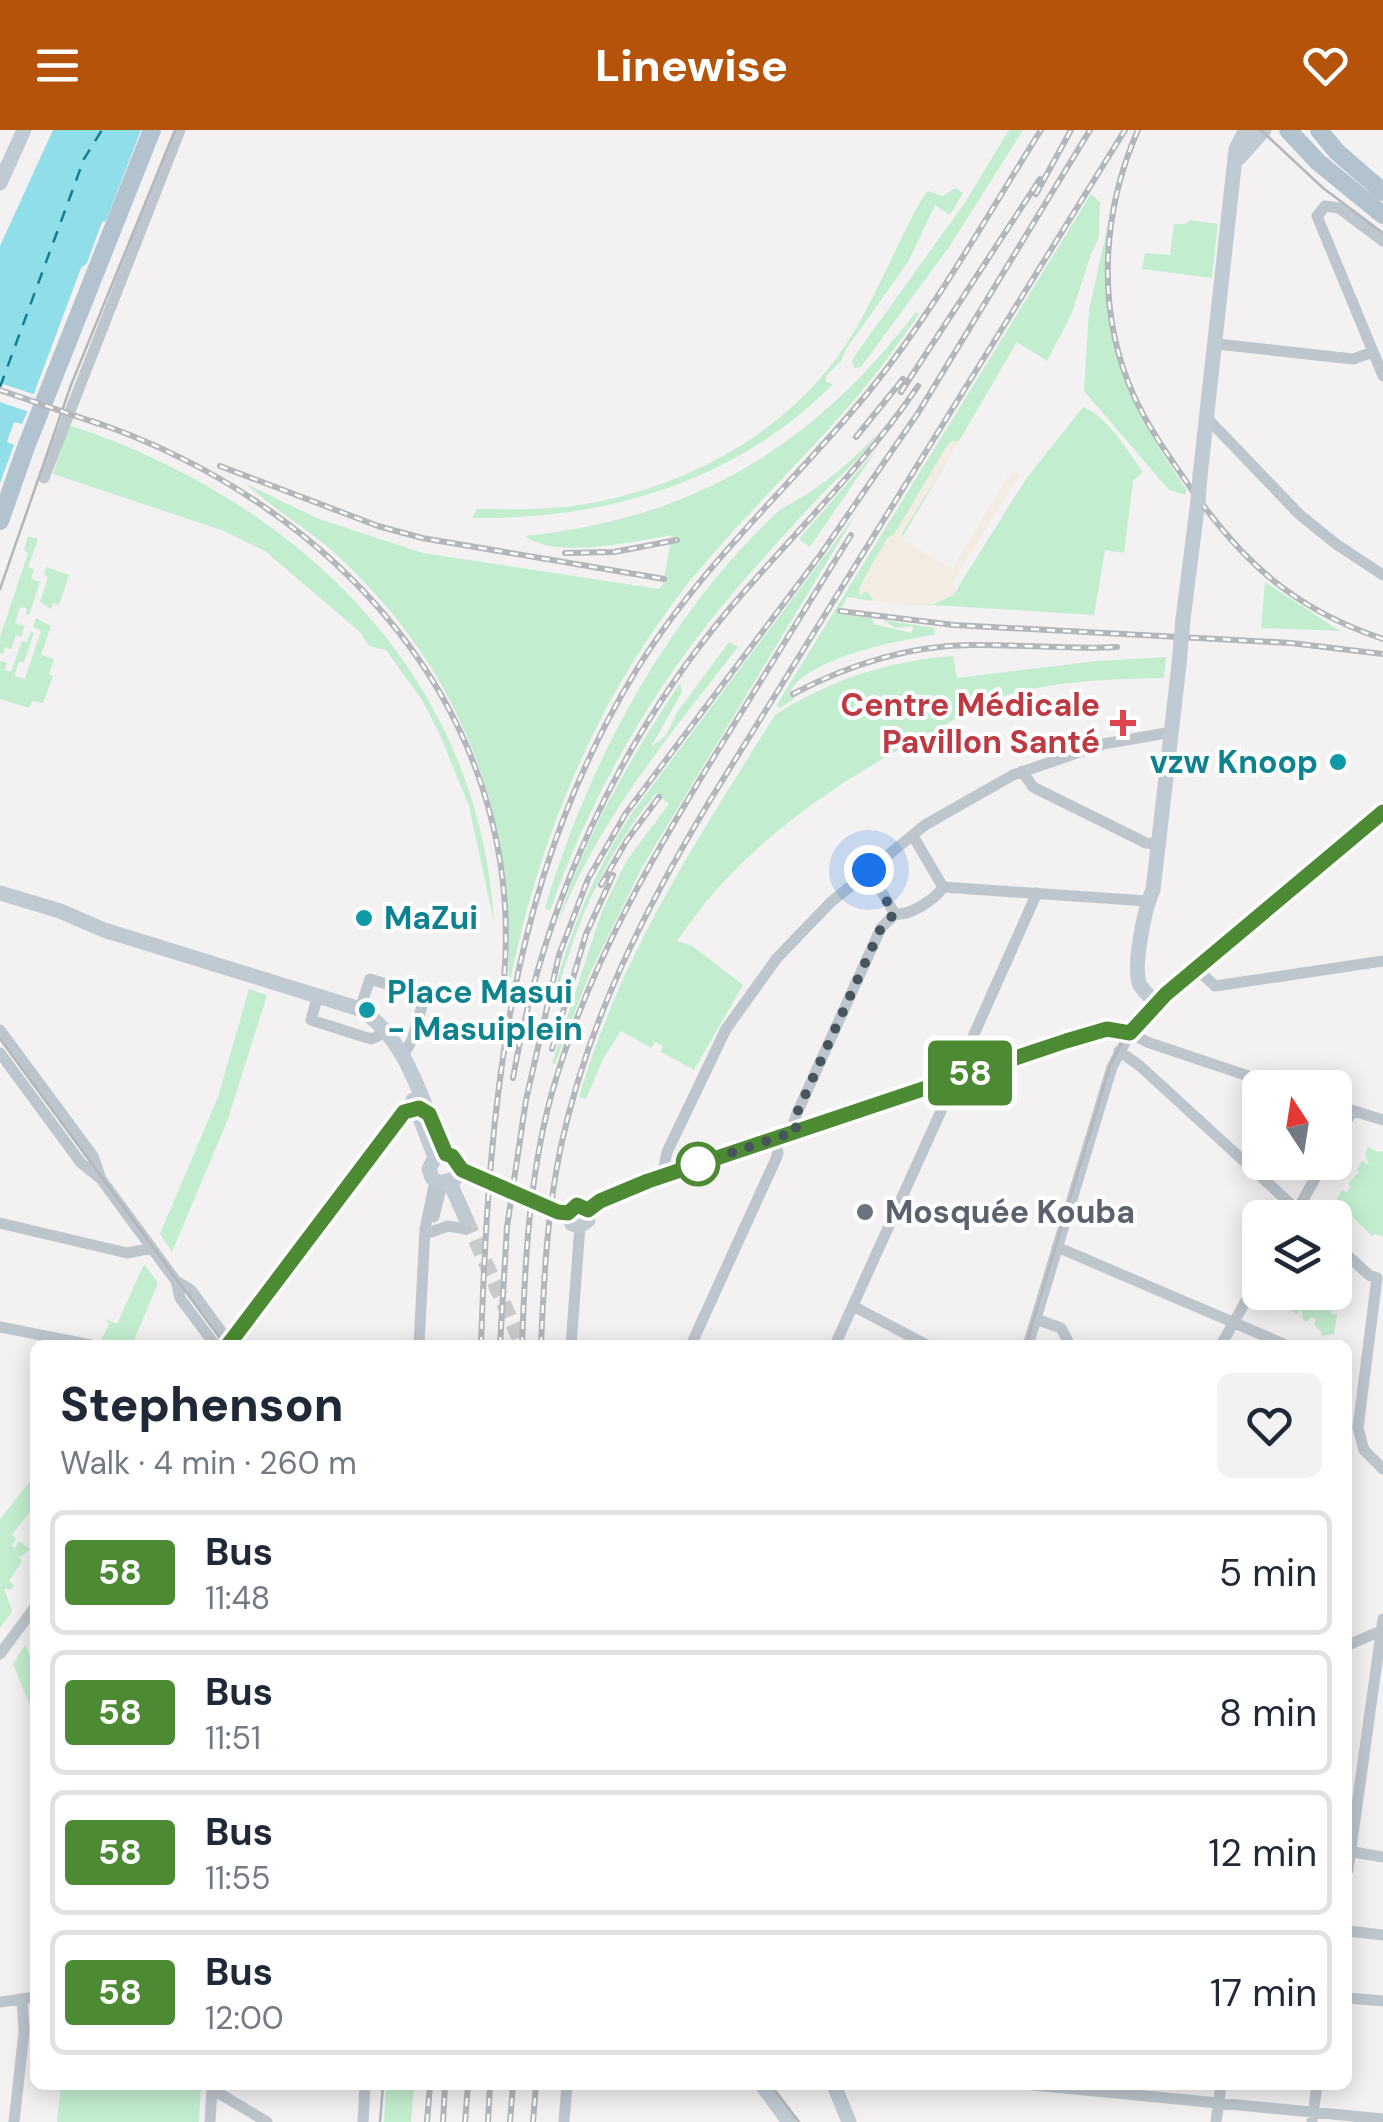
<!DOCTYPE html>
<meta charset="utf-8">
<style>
body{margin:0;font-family:"DM Sans",sans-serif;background:#f2f2f3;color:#1f2937;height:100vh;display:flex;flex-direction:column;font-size:38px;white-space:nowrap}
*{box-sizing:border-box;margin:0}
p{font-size:32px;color:#747a83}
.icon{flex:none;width:55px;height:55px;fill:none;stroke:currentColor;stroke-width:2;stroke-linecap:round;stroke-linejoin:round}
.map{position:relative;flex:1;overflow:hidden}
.panel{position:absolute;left:30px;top:1210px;width:1322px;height:750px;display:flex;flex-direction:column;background:#fff;border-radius:15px;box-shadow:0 5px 25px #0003}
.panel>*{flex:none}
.badge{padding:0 20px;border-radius:8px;font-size:35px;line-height:65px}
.needle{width:65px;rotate:348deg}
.buttons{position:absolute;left:1242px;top:940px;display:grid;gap:20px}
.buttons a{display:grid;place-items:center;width:110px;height:110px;border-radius:15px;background:#fff;box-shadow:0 5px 25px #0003;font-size:50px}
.you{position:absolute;width:50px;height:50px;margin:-25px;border:8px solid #fff;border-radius:50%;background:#1a73e8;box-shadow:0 0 0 15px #1a73e833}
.map>.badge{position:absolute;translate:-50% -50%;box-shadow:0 0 0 5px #fff}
.round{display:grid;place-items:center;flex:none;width:105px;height:105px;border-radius:15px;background:#f2f2f3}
.headline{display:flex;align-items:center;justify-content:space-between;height:170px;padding:0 30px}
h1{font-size:48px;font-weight:800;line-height:75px}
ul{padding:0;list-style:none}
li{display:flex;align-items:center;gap:30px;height:125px;margin:0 20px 15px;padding:0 10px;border:5px solid #e0e1e3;border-radius:15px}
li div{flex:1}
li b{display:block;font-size:38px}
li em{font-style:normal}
li .badge{min-width:110px;font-weight:700;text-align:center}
header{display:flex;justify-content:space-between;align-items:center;height:130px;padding:0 30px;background:#b45309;color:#fff;font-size:45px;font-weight:800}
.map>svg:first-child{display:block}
</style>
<header><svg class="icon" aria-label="menu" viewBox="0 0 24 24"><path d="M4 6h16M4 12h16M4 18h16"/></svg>Linewise<svg class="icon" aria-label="heart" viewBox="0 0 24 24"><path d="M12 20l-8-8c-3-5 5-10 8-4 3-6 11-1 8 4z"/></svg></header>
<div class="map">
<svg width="1383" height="1992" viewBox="0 0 1383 1992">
<rect width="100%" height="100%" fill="#f3f1f1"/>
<!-- green -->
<path fill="#c2eecf" d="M1009,0H1023L949,117L861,237L855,238L852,232L856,224L964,74Z
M955,58L963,63L950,85L935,75L908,132L846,219L841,231L826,246V252L833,254C737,351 607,390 472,388L477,379C503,379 528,380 554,378C665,368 782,311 845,216C876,169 895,116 923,67L928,61L943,66Z
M1091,64L1100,72L1099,107L1091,124L1072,183L1047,231L1017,212L902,408V403L959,311H952L945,319L894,405C882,413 867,445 859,459L867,460L874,471L847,467L839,484L872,488L874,494L912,503L913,496L895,498L883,490L935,498L934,505C897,510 811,528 791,560L795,568L781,578L776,576Z
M1189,90L1218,94L1212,148L1142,139L1145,123L1170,125L1174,94H1186Z
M1108,95C1098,203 1125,272 1186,359V365L1169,360L1084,261L1089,180Z
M916,182L919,184C899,213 878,242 855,269C796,338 728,400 673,473C588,587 535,722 508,861C517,692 466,546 341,429C312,401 274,380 246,354L319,389L423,423L659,459L663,454L672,405C636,411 555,430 525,406C695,388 812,317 916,182Z
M1083,277C1108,287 1127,320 1143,342L1133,351L1124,423L1105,420L1094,485L884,472L933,474L953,465L1026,349Z
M69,295C297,370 480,544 494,793L469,676L440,605L422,570L386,520L369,516L361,503L265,421L224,401L53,344Z
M877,304C862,328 840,345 820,366C792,396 765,426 738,457C656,552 591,663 550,781L545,778C588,633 665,490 775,384C784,376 797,371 807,364C833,347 856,327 877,304Z
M879,316L810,417L799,409L870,327Z
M856,384L642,737L589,845L555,934L552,933L602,781L627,730L669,674L656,663C608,721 580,784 559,856L556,855C573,793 597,737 632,683Z
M28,406L38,409L28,437L34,439L31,449L40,452L29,485L26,484L27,478L20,477L15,493L25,496L21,507L16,505L11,519L5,517L3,524L0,523V507L28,423L24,420Z
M46,437L69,445L59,475L53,473L51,479L40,472L48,447L44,445Z
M1265,452L1340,501L1261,498Z
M36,488L51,496L41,525L54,529L49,544L53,546L43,573L32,571L29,578L0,569V531L7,533L5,540L11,542L22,511L27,512L31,502L34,503L24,532H19L14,546L25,549L41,501L33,497Z
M729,512L738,517C669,606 600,687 558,793C583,708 631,627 680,553L682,562L651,617L666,605L678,581Z
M953,526L957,548L1097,531L1166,527L1164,548C1108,549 1050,551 997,568C976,575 955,590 936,600C836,651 740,716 677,811L692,816L743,855L694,940L661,922L663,916L655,912L651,918L621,901L603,929L586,969L579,967C621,824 697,710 775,585C830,550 887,531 953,526Z
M249,859L267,865L228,989L172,1122L160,1104L218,967Z
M1368,1017L1378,1022L1383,1021V1107L1375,1104L1372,1106L1336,1071L1342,1060L1347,1062L1351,1056L1348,1054L1359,1042L1357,1040L1362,1031L1369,1035L1365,1024Z
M144,1134L158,1153L132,1215H99L109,1194L105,1189L117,1194Z
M1295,1163L1336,1164L1330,1183L1337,1185L1334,1204L1321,1206L1322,1203L1314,1195L1316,1189L1311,1187L1307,1192L1303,1190L1302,1181L1299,1180L1297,1184L1291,1181L1298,1165Z
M35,1345V1375L12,1405L16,1408L12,1416L15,1418L19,1411L30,1419L19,1428L22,1431L9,1451L14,1455L11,1460L4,1458L12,1481L0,1498V1389Z
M25,1515L35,1538V1588L13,1534Z
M61,1955H201L199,1992H57Z
M386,1955H414L411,1992H384Z"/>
<!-- sand -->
<path fill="#f3ece3" d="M960,310L901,405L905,411L952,439L1006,349L1014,341L1020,344L952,454L958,459C940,481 901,475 874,471L867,461L859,466C862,445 878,428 887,408L894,405L949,313Z"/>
<!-- water -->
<path fill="#90dee9" d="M53,0H141L106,91L102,92L87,133L81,138L26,285L22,294L14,292L7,312L14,315L0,353V116Z"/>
<!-- pier -->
<path fill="#f3f1f1" d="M0,253L39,266L32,283L0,272Z"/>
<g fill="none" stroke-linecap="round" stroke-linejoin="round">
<!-- ferry -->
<path stroke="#128090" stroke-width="2.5" stroke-dasharray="12 10" stroke-linecap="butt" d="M0,257L84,29L102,0"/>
<!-- secondary-tunnel -->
<path stroke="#c8cacc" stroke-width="15" stroke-dasharray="15 8" stroke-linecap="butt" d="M468,1042L557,1082
M466,1089L522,1215"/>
<!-- street -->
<path stroke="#bdc6cd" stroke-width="11" d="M1383,111L1339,78L1325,76L1317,86L1383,246
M1217,214L1353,229L1373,222
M1207,288L1299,384L1336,414L1383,445
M44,348L180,0
M1022,641L1033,657L1146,713L1159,714
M913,706L943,757
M869,741L895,784
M943,757L1147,771
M895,784C909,786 935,770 943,757
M1196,838L1215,856L1383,831
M318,865L311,890L371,909L385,903
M1156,873L1383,682
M360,879L370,849L425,866L412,910L403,926
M0,900L93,1026L101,1049
M1119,921L1140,936L1306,1088
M0,923L81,1033L101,1049L176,1151L191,1160L231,1215
M967,944L963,929L1037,763
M1335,975L1383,990
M797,1001L794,992L797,983L881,798L895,784
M1335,1013L1352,981
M662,1046L667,1022L726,899L777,828L831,772L925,695L1013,645L1103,614L1172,602
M434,1087L442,1054
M1293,1088L1324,1032
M0,1093L127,1123L152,1118
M431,1102L448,1096L466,1099
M1335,1114L1369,1145L1377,1148
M1057,1117L1286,1215
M1377,1148L1358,1298L1364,1320L1383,1339
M176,1151L180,1168L215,1215
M853,1176L927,1215
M1036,1189L1061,1198L1070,1215
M0,1197L91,1215
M228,1215L400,986L416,978
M419,1215L425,1099L435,1051
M571,1215L580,1096
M691,1215L775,1031L778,1023L775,1009
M835,1215L946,970L944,952
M1028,1215L1112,937L1130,903L1147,912L1284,958
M1221,1215L1260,1146
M1348,1515L1383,1500
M0,1524L35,1477
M1348,1721L1383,1727
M1348,1740L1383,1489
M1348,1801L1383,1805
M1348,1868L1383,1871
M0,1872L35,1867
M1033,1955L1383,1989
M14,1992L24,1902L22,1870
M210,1992L212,1959L267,1992
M363,1992L365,1955
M564,1992L567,1955
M1216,1992L1221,1955
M1312,1992L1317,1955"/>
<!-- secondary -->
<path stroke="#bfcad3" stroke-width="15" d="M1239,28L1264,0
M0,53L24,0
M1200,346L1236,19L1246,0
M1183,489L1198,371
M0,763L60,781L104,800L360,879C410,911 421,974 446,1024
M413,970L435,1027
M435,1027L429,1039L432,1048L439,1053L455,1049L459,1037
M450,1053L466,1089
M588,1081L601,1071L648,1051L1046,918L1102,899L1130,903L1156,873C1151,867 1143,861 1140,855C1132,838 1145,777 1153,760L1179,535
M568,1083L572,1094L580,1096L588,1090V1081
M762,1955L789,1992
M834,1955L849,1992"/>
<!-- primary -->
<path stroke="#b2c2ce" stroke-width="18" d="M1288,0L1318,32L1383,85
M1319,0L1337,22L1383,62
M0,391L26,317L152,0"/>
<!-- tram -->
<path stroke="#b3b6ba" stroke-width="2.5" d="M1261,0L1323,58L1383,103
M0,459L71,255L175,0
M0,909L225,1215
M1026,1215L1110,936L1127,902L1154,871L1383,679
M771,1955L799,1992
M380,1992L383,1955"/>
<!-- rail casing -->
<g stroke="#b3b6ba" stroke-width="6">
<path id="rail" d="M1138,0C1101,84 1096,182 1134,266C1149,299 1170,328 1190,357C1243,433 1294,479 1383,509
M1036,64L1071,0
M0,260L102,295
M901,262L1040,49
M92,291C334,373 527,581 504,850
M856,307L903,249
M220,336L378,396L422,408L664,449
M565,423L614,422L677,410
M840,481L954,495L1291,513L1383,524
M793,564C848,535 907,516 970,515C1019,514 1068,520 1117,517
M601,755L627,710L659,667
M552,919L586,804L613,745
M513,948C543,775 618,611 731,477C794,403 864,336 918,256
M481,1215C489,976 507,754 634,544C697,439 788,359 866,265C933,183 985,89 1041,0
M500,1215L507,1097L526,970L559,825L588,749L626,683L821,424L918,283L1090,0
M522,1215C525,1131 529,1048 551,966C587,837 653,725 723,612C766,543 808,474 851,405
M541,1215C544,1148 547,1082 561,1016C588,891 644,781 709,672L1125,0
M427,1992L430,1955
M443,1992L445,1955
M465,1992L468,1955
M488,1992L490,1955
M510,1992L513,1955
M533,1992L536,1955"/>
</g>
<!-- rail -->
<use href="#rail" stroke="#fff" stroke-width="2.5" stroke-dasharray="8" stroke-linecap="butt"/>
<!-- secondary-bridge -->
<path stroke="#bfcad3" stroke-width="15" d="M1198,371L1200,346
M1179,535L1183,489"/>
</g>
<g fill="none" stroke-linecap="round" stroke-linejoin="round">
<!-- line casing -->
<g stroke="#fff" stroke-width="22">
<path id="line" d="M228,1215L404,982L419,978L429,984L446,1024L452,1026L462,1040L558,1082L568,1083L577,1075L588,1080L600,1071L648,1051L1066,911L1107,899L1130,903L1166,864L1383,682"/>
</g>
<!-- line -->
<use href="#line" stroke="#4c8b33" stroke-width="15"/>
<!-- walk -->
<path stroke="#49555d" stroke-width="10" stroke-dasharray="0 18" d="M698,1034L797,1001L794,992L797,983L881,798L894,784L869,740"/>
</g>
<!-- markers -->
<path fill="#e0444e" stroke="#fff" stroke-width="4" d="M1118 578h10v10h10v10h-10v10h-10v-10h-10v-10h10z"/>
<g fill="#0f9aa8" stroke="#fff" stroke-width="4">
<circle cx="1338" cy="632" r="10"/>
<circle cx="364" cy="788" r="10"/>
<circle cx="367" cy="880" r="10"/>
</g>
<circle fill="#fff" stroke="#4c8b33" stroke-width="5" cx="698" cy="1034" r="20"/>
<circle fill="#6b7280" stroke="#fff" stroke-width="4" cx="865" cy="1082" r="10"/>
<g text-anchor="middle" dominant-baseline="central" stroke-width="8" stroke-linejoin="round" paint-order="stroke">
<!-- health labels -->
<g font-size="32" font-weight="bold" fill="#be3a42" stroke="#fff" text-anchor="end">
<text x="1100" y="575">Centre Médicale<tspan x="1100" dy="37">Pavillon Santé</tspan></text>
</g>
<!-- culture labels -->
<g font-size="32" font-weight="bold" fill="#0d838f" stroke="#fff" text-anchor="start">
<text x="1318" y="632" text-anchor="end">vzw Knoop</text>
<text x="384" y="788">MaZui</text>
<text x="387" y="862">Place Masui<tspan x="387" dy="37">- Masuiplein</tspan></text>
</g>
<!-- worship labels -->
<g font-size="32" font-weight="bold" fill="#5b616d" stroke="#fff" text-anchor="start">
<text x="885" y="1082">Mosquée Kouba</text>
</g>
</g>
</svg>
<div class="buttons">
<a><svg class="needle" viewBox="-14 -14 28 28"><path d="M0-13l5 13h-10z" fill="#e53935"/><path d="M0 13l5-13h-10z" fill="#747a83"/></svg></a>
<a><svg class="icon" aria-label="layers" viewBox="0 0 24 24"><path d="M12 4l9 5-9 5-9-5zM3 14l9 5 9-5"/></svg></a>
</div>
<div class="you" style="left:869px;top:740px"></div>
<b class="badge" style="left:970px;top:943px;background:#4c8b33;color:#fff">58</b>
<section class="panel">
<div class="headline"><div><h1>Stephenson</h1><p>Walk · 4 min · 260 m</p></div><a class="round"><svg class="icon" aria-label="heart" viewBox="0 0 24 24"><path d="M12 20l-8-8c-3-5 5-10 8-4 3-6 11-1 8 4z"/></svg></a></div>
<ul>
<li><span class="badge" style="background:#4c8b33;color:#fff">58</span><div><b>Bus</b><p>11:48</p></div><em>5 min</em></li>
<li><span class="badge" style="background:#4c8b33;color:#fff">58</span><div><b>Bus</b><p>11:51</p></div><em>8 min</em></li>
<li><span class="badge" style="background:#4c8b33;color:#fff">58</span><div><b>Bus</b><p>11:55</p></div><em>12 min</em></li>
<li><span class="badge" style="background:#4c8b33;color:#fff">58</span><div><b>Bus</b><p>12:00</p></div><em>17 min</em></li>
</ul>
</section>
</div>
